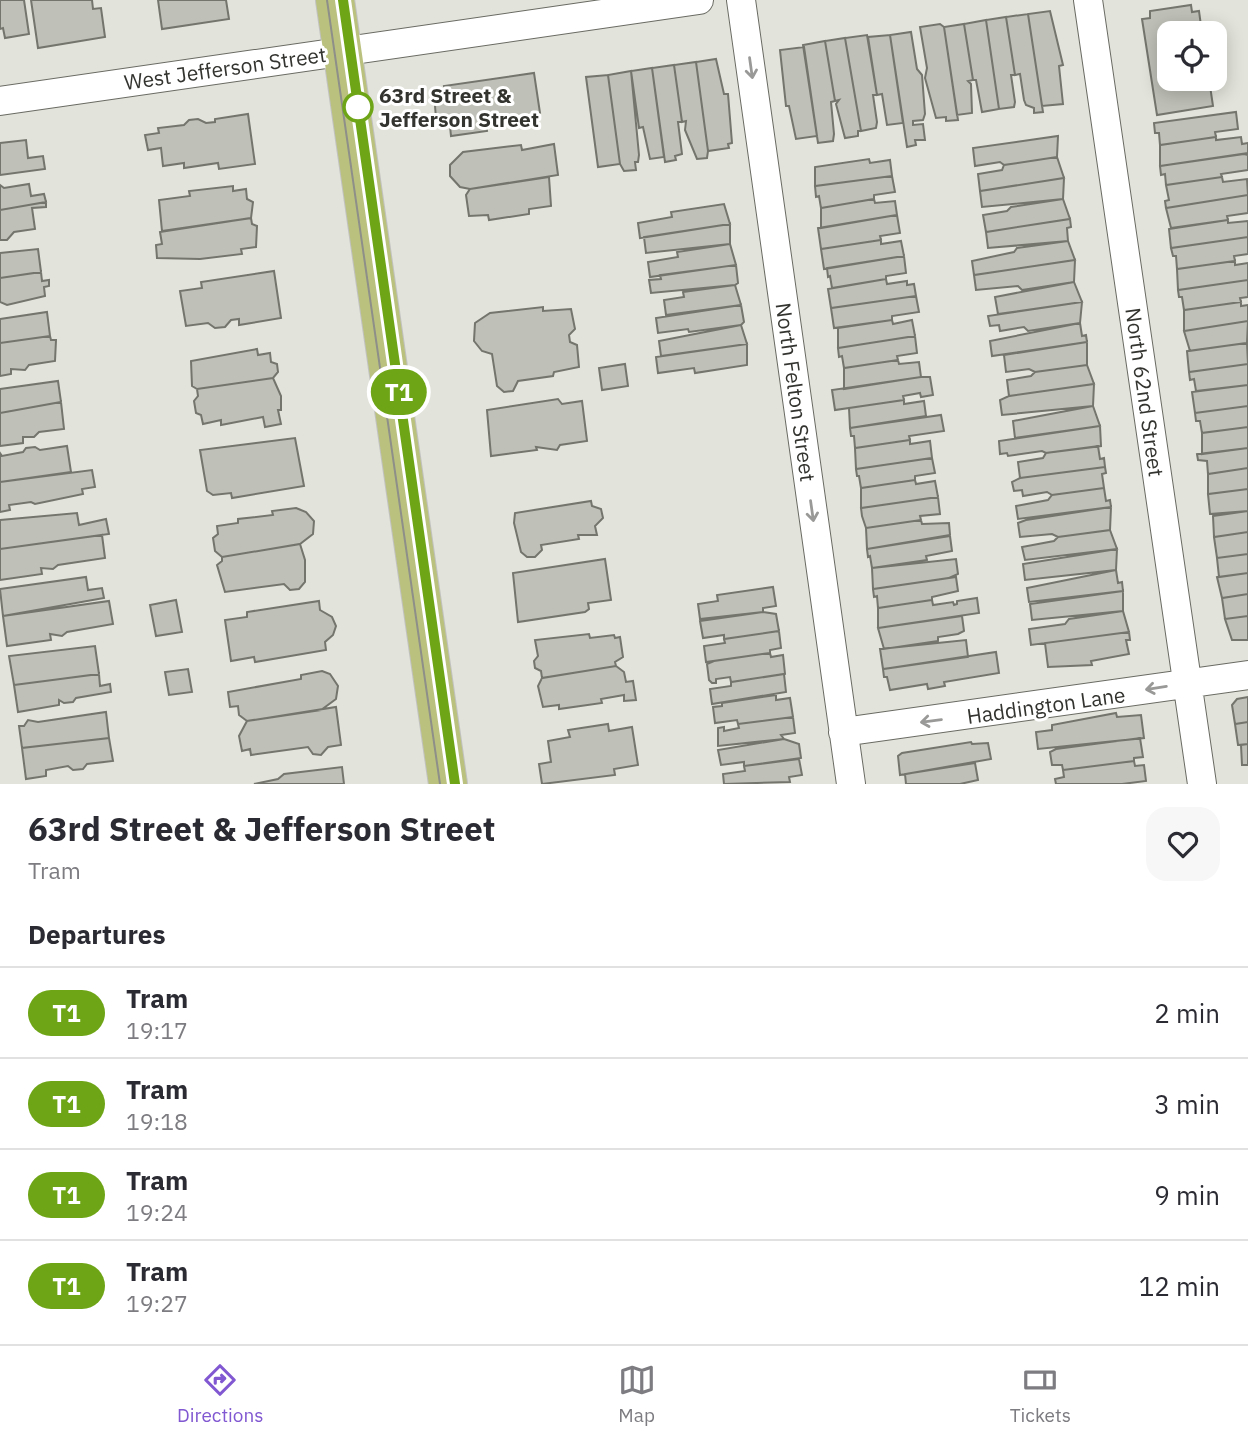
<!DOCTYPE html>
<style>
body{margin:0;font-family:"IBM Plex Sans",sans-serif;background:#f7f7f7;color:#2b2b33;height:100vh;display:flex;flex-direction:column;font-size:26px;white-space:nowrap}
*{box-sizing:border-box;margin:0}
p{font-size:23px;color:#7c7c81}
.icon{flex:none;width:38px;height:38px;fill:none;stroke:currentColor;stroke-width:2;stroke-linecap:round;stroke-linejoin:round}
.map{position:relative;height:784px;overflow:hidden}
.sheet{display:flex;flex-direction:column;background:#fff;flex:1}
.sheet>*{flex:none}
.badge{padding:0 14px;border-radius:23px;font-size:24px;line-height:46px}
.tools{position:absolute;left:1157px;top:21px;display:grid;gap:14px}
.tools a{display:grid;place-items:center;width:70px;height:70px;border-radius:14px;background:#fff;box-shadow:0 4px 18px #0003;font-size:35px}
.map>.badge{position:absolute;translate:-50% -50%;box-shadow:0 0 0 4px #fff}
h2{padding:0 28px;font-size:26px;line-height:63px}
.round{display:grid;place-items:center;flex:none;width:74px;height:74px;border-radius:21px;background:#f7f7f7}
.summary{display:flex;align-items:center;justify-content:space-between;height:119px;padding:0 28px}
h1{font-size:33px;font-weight:700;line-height:52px}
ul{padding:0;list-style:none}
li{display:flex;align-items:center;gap:21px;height:91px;padding:0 28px;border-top:2px solid #e1e1e2}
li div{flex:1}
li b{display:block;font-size:26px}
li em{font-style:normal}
li .badge{min-width:77px;font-weight:700;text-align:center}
.menu{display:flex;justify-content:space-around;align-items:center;height:98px;border-top:2px solid #e1e1e2;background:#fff;font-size:19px;color:#7c7c81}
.menu a{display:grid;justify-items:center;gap:4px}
.menu .on{color:#8158d1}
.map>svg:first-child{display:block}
</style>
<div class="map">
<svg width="1248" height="784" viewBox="0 0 1248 784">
<rect width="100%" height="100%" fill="#e2e3da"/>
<!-- building -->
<path fill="#bfc1b8" stroke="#74756d" stroke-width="2" d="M0,0H24L29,34L5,38L3,28L0,29Z
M31,0H92L93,9L101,8L105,37L38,48Z
M158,0H226L229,19L162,29Z
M1191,5L1192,12L1199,11L1202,33H1169V79H1209L1213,106L1157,115L1142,19L1150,18V11Z
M1050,11L1063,65L1059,66L1063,104L1042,106L1028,14Z
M1028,14L1043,112L1034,113V108L1026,105L1024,100L1020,74L1015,75L1006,17Z
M1006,17L1015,75H1011L1015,102L1014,107L999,109L986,20Z
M986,20L999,109L982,112L976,80H973L964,24Z
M940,24L944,27L958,120L946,121V117L936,118L925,78L927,68L920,27Z
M964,24L973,80L968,81L971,84L972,113L957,115L944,27Z
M911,32L917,69L922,75L925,114L923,120L913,121V125L923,124L925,140H915L916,145L907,147L890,35Z
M867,35L877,95H873L877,122L876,128L861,131L845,38Z
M890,35L903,123L887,125L882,94L877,95L868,37Z
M845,38L861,131H858V136L845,138L836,104L839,100L835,101L825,41Z
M825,41L835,101L831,102L834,134L833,141L818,143L803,45Z
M804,47L817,136L796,139L789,106H786L780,50Z
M716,59L724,94H728L732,143L728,144L729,148L708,151L696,62Z
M696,62L708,151L707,158L697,159L685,130L686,121L682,122L674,65Z
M674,65L682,122H678L682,154L675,156L676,160L665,162L652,68Z
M652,68L664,157L650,159L643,127L639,128L631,71Z
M631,71L639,155L638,162H635L636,170L624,171L620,164L608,75Z
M534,73L540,113L486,124L487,131L451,136L450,126L436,118L435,106L446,95L444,86Z
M608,75L620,164L598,167L586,77Z
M1236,112L1238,129L1215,132L1216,137L1160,145L1159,133H1155L1154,123Z
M248,114L255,164L219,169L218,163L184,168V163L163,166L161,148L148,150L145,135L159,133L158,128L184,125L189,120L198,119L206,123L215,122V119Z
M1058,136L1057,157L1004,165L1000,162L975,166L973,148Z
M1216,137V140L1241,137L1242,144L1248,143V153L1160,166V145Z
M26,140L28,158L43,156L45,169L0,175V143Z
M554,144L558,175L470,189L460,187L450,176V165L463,152L521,145L522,150Z
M1244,154L1248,155V170L1221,174L1222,177L1166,185L1165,174L1161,175L1160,166Z
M1057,157L1064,178L980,191L978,174L1002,170L1004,165Z
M869,159L870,163L890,160L892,176L815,186V167Z
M892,176L895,192L874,195V199L821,208L819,196L816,197L815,186Z
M549,177L551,206L529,209V214L489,220L488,215L469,216L466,195L470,189Z
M1222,177L1223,182L1247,179L1248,195L1166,208L1165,201L1169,200L1166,185Z
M1064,178L1063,199L982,207L980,191Z
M29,184L31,196L44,194L46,202L0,210V185L4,188Z
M233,186V191L246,189L247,199L253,202L251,218L162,231L159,200L190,196L189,191Z
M1248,195V213L1227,216L1228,220L1171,228L1166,208Z
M874,199L875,203L895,201L897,215L821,228V208Z
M1063,199L1070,219L986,232L983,215L1007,211L1011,207Z
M46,202V207L32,208L35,229L14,232L7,240H0V210Z
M724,204L730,224L640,238L638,223L672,217L671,212Z
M897,215L900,233L880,236L881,240L821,249L818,228Z
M251,218L252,224L257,226L256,247L241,249L242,254L200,259L157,258L156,245L162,244L160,232Z
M1070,219L1071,227L1067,228L1068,241L988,248L986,232Z
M1228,220V223L1248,221V237L1171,248L1169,229Z
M730,224V244L646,253L644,237Z
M1248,237V254L1234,256L1235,261L1177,269L1176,256H1173L1171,248Z
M881,240V244L901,241L904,256L824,269L821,249Z
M1068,241L1075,260L974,275L972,261L1014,252L1017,248Z
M730,244L736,265L650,277L648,262L678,257L677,252Z
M38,249L41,272L0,278V253Z
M904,256L906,273L886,276V279L832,288L830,276L828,277L827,268Z
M1075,260L1074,282L1022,290L1018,286L976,290L974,275Z
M1235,261V265L1248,263V280L1178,290L1177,269Z
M736,265L738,283L735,285L651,293L649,280L661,279L660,275Z
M274,271L281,318L239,325V319L231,320L225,327L215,328L208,323L186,326L180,291L202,288L201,282Z
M41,272L42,281L49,280V286L44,287L45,296L7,305L0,302V278Z
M886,279L887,284L907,281V285L914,284L916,296L831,308L828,289Z
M1248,280V297L1240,298L1241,302L1184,310L1182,297H1179L1178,290Z
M1074,282L1082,302L998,314L995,297Z
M735,285L741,305L666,315L664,300L684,297L683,292Z
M916,296L919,312L892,316V320L834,328L831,308Z
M1082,302L1080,323L1028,331L1024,327L1000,331L999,325L990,326L988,316Z
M1241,302V306L1248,305V321L1184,331V310Z
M741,305L744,322L741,325L689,332L688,329L658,333L656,318Z
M543,307V311L571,309L575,329L569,335L570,342L577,345L579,367L554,372L553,376L518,381L513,391L504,392L497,386L492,354L482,351L474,341L475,323L490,313Z
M47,312L50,336L0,343V319Z
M892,320L893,324L912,320L915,336L838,348V328Z
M1248,321L1247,343L1190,351L1184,331Z
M1080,323L1082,336L1086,335L1087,342L992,356L990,341Z
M741,325L747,344L661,356L659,341Z
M50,336L51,340H56L55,361L29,365L25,370L11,369V374L0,376V343Z
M915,336L917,353L897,356L898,360L844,368L842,356L839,357L838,348Z
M1087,342V365L1035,372L1029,369L1006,372L1004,355Z
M1247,343L1248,364L1189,372L1187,351Z
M747,344V365L695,373L694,368L658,373L656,357Z
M257,349L258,355L270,353L271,362L277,364L278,372L273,378L197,389L192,386L191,361Z
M898,360L899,364L919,362L921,377L844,389V368Z
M625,364L628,386L602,390L599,368Z
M1248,364V385L1196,391L1194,379L1190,380L1189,372Z
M1087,365L1094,384L1009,396L1007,380L1031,376L1035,372Z
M921,377H930L933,395L921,397L920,393L903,396L904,400L835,410L832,390Z
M273,378L281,396V410H278L281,424L265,427L263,417L221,425V420L203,424L201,415L196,413L194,401L198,396L197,389Z
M58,381L61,402L0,413V389Z
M1094,384L1093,406L1002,415L1000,400L1009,396Z
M1248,385V406L1195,413L1192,392Z
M558,399L562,404L582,401L587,441L560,445L557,450L536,447L537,450L491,456L487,410Z
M904,400V404L924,401L926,416L850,428L849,408Z
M61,402L64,429L39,432L34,437H23V443L0,446V413Z
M1093,406L1100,426L1015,438L1013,421Z
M1248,406V427L1202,433L1200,421H1196L1195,413Z
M941,415L944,431L909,436L910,440L855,448L854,436H851L850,428Z
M1100,426L1101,446L1046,453L1042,451L1008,456L1007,453L1000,454L999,441Z
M1248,427V448L1202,454V433Z
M295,438L304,486L232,498L231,493L213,495L207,491L200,450Z
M910,440V444L930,441L932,458L856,469L855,448Z
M67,446L71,472L0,482V453L2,456L23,452L26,448L35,447L40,450Z
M1098,446L1100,459L1104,458L1105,467L1020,478L1018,462L1043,458L1046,453Z
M1248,448V468L1208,474L1207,461L1198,460L1197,454Z
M932,458L935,473L915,476V480L861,488L859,476H857L856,469Z
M1105,467L1106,473L1102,474L1104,488L1052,495L1047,492L1023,496L1022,490L1014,491L1012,482L1020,478Z
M1248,468V489L1208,494V474Z
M92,470L95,487L82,489L83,494L35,504L31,502L9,505L10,510L0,512V482Z
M915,480L916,484L935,481L938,497L861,508V488Z
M1104,488L1106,501L1110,500L1111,507L1018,519L1016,506L1048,500L1052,495Z
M1248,489V511L1210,514L1208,494Z
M938,497L940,514L920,516L921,520L866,528L862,516L861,508Z
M591,501L592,506L601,509L603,518L595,526L597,535H578L579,539L541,545L542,550L535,557H527L521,552L514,523L515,513Z
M1111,507L1110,530L1058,537L1052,534L1020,537L1018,523L1026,520Z
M296,508L306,512L314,521L313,534L300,544L222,557L215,551L213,538L218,534L217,526L238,523V519L273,515L272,511Z
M1248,511V532L1214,537L1213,516Z
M77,513L79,525L106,519L109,534L0,549V520Z
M921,520L922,524L949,523L950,535L867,549L866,528Z
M1110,530L1117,549L1025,560L1022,547L1054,541L1058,537Z
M1248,532V554L1217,558L1214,537Z
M102,535L105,558L58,565L53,569L41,568L42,574L0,580V549Z
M950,536L952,551L926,556L927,560L872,568L870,556L868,557L867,549Z
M300,544L305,560V582L299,589L290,590L284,584L225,592L217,565L222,561V557Z
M1117,549L1116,570L1025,580L1023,564Z
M1248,554V573L1219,577L1217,558Z
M605,559L611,600L588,603L589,609L585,612L518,622L513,573Z
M956,559L958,574L949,578L873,589L872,568Z
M1116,570L1118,583L1122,582L1123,591L1029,602L1027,588Z
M1248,573V594L1222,598L1217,577Z
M86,577L88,590L102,588L104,598L3,616L0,589Z
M956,577L958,591L932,597V600L878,608L877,596L874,597L873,589Z
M773,587L776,606L763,608V612L700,619L698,604L718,601L717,595Z
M1123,591V611L1032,620L1030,604Z
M1248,594V616L1225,619L1222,598Z
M977,598L979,613L878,628V608L932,600L933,605L953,602L954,605L957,604V601Z
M176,600L182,632L156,636L150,605Z
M109,601L113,624L67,632L62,636L50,634L51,640L7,646L3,616Z
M319,601L320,610L332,617L336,626L333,635L325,642L326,650L255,662L254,657L231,661L225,620L247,617V612Z
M1123,611L1129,632L1031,645L1029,629L1065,624L1069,619Z
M763,612L776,614L779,631L724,639V635L703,638L700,621Z
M962,616L964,631L958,634L938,637V641L884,649L878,628Z
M1248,616V640H1232L1225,619Z
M779,631L781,648L770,650V653L706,662L704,646L725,643L724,639Z
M1129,632L1130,640H1126L1129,654L1091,661L1092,665L1048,667L1045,643Z
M589,634L590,638L614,635L615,638L620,637L623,657L615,662L616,666L542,678L541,671L535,668L534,661L538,656L535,640Z
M966,640L968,657L883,669L880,649Z
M95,646L99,674L14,685L9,656Z
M996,652L999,673L944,682L945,686L928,689L927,684L890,690L887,677H884L883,669Z
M770,653L771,657L783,655L785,674L731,682L730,677L716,679V683H712L709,680L707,664L714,661Z
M616,666L624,672L626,682L633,681L636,700L624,701V695L601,699L602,703L559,709V705L543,707L538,686L542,678Z
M188,669L192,692L169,695L165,672Z
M322,671L330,674L338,686L336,699L321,710L247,721L239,715L238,706L230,707L228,692L301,679V675Z
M99,674L100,686L110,684L111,692L76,698L73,702L64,703L59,700V705L18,712L14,685Z
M784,674L786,692L712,704L710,689L731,686V682Z
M776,695V700L790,698L793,717L738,724L737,720L715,723L713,707L722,706V703Z
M1248,697V722L1235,724L1232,705L1237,699Z
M336,707L341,745L328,747L321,755L313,754L308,747L251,755L250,749L242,751L239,736L247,721Z
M106,712L109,738L22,748L19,726H24L28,720L38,722Z
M1116,713L1117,717L1141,715L1144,738L1038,749L1036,732L1052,730V725Z
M793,717L795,733L781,735L784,739L718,746V728L724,727V731L739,728L738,724Z
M1248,722V744L1238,745L1235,724Z
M608,724L609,731L632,727L638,765L614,769L615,775L542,784L539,764L551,762L548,741L570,737L568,730Z
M109,738L113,761L87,764L83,769L73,770L68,766L46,770V776L26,779L22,748Z
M1140,738L1143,757L1134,758V761L1063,770L1062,765H1052L1050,752L1056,749Z
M784,739L799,744L801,758L744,766V762L721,765L718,750Z
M971,742L972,744L988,743L991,759L900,775L898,756L902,753Z
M1248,744V765H1242L1241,745Z
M799,759L802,775L789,777L790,782L724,784L723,774L745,771L744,766Z
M1134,761L1135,766L1144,765L1146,781L1122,784H1056L1055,779L1064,777L1063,770Z
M975,763L978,780L960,784H906L905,774Z
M342,767L344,784H254L278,779L284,774Z"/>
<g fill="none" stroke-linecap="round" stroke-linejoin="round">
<!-- minor casing -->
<g stroke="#696b63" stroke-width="30">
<path id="minor" d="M741,0L851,784
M1088,0L1202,784
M0,101L699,0
M843,732L1248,675"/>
</g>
<!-- primary casing -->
<g stroke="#c2c2c1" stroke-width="40">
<path id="primary" d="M335,0L448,784"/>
</g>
<!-- minor -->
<use href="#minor" stroke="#fff" stroke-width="28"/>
<!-- primary -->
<use href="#primary" stroke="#bac17f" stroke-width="38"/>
<!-- tram -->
<path stroke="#8e8f88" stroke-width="2" d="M327,0L440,784
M343,0L455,784"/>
</g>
<!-- one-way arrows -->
<defs><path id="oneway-shaft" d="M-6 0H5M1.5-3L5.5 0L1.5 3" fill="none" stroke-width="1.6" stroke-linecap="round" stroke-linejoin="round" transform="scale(1.75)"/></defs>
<g stroke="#999a98">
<use href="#oneway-shaft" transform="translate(751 68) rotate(82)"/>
<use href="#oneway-shaft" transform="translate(812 511) rotate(82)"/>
<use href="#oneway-shaft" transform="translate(1156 688) rotate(171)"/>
<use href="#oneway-shaft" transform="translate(931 721) rotate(173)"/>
</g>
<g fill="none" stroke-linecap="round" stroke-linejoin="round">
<!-- line casing -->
<g stroke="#fff" stroke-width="16">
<path id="line" d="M343,0L455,784"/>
</g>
<!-- line -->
<use href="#line" stroke="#6ea516" stroke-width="10"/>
</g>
<!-- markers -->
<circle fill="#fff" stroke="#6ea516" stroke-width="3.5" cx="358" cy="107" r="14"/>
<g text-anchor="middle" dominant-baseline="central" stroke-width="6" stroke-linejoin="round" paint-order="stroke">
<!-- street labels -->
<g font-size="21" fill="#333430" stroke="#fff">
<text transform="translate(225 68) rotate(-8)">West Jefferson Street</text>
<text transform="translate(796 392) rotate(82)">North Felton Street</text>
<text transform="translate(1145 392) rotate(82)">North 62nd Street</text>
<text transform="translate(1046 705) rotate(-8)">Haddington Lane</text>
</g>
<!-- stop labels -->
<g font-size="21" font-weight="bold" fill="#333430" stroke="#fff" text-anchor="start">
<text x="379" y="95">63rd Street &amp;<tspan x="379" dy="24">Jefferson Street</tspan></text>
</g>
</g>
</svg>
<div class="tools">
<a><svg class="icon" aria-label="locate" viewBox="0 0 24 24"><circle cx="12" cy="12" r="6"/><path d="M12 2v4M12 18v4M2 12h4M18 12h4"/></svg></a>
</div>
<b class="badge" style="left:399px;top:392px;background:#6ea516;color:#fff">T1</b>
</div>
<section class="sheet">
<div class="summary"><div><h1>63rd Street &amp; Jefferson Street</h1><p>Tram</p></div><a class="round"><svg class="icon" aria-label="heart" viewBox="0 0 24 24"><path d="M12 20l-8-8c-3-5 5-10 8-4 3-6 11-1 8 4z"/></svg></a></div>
<h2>Departures</h2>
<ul>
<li><span class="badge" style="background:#6ea516;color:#fff">T1</span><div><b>Tram</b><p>19:17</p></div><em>2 min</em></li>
<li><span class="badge" style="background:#6ea516;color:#fff">T1</span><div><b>Tram</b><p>19:18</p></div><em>3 min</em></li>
<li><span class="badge" style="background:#6ea516;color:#fff">T1</span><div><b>Tram</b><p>19:24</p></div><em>9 min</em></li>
<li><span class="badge" style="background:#6ea516;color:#fff">T1</span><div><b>Tram</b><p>19:27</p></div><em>12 min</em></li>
</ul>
</section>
<nav class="menu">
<a class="on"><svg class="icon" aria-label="directions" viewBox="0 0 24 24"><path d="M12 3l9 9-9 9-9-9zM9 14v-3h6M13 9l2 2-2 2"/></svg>Directions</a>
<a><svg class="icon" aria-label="map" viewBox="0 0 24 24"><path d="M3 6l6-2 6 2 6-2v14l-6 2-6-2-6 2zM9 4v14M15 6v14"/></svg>Map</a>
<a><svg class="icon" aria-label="tickets" viewBox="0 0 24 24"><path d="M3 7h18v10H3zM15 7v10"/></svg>Tickets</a>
</nav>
